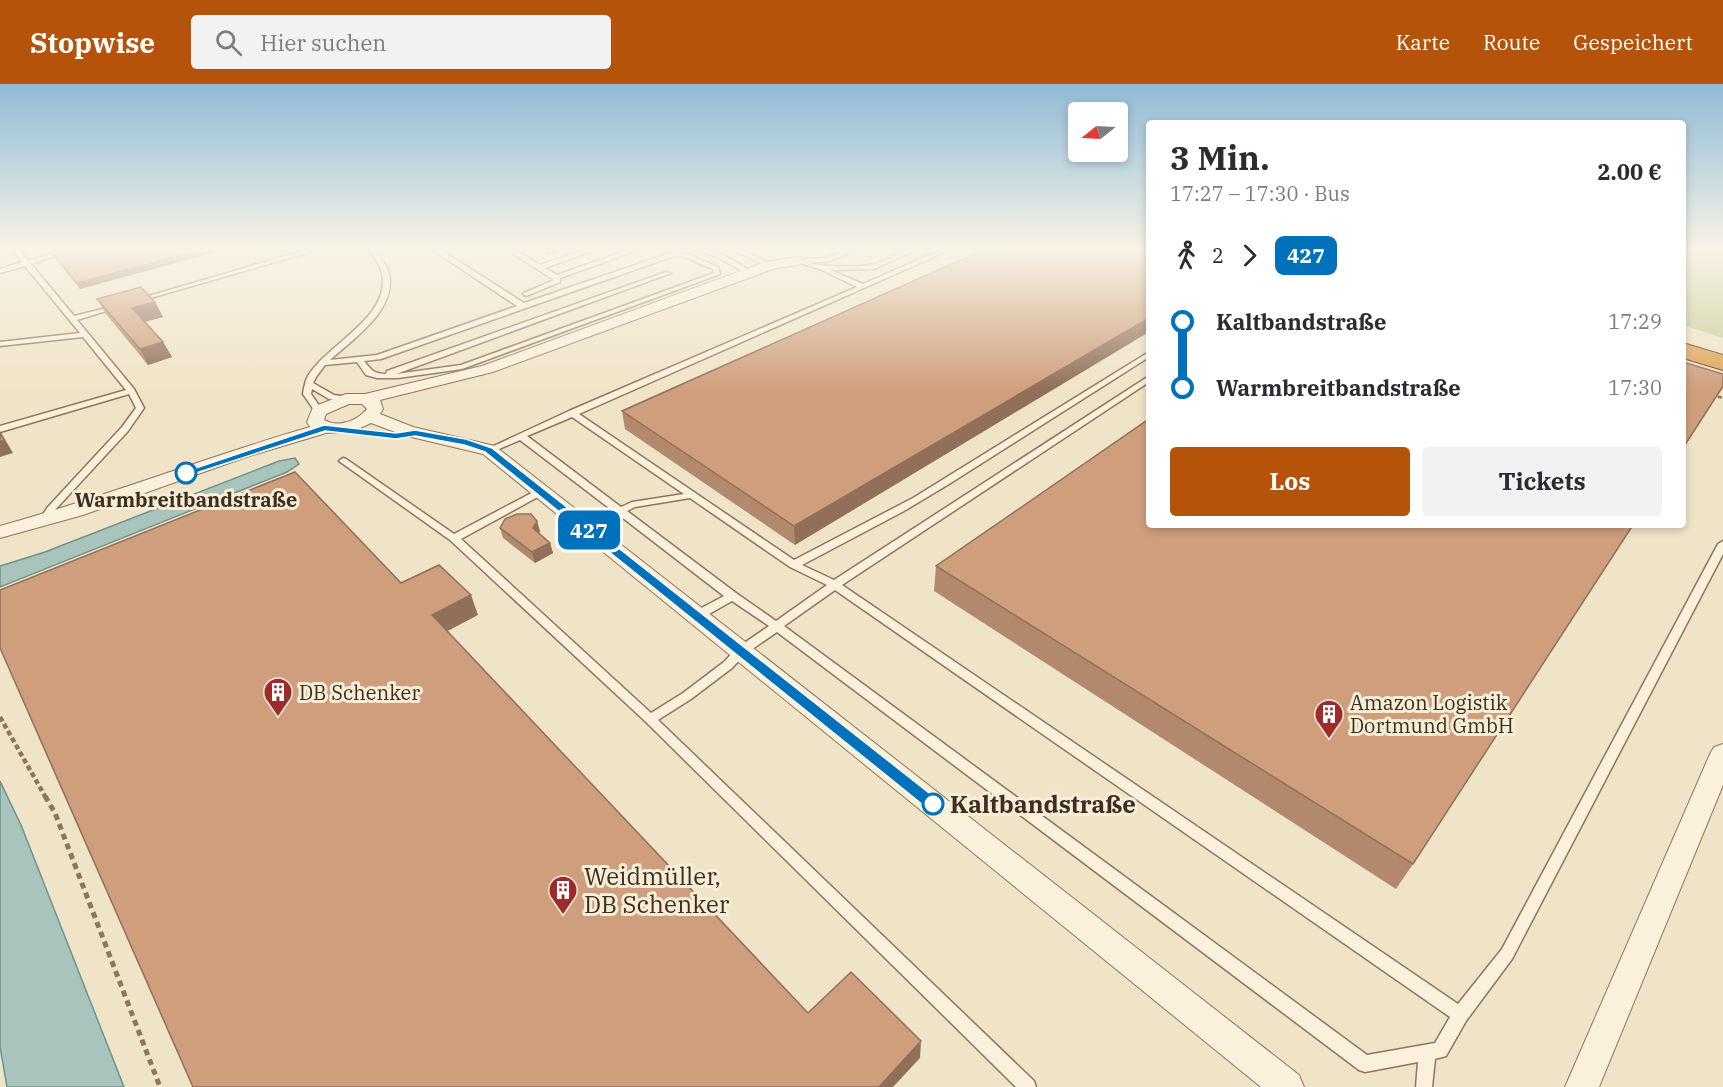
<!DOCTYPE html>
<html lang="de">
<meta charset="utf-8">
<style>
body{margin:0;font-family:"IBM Plex Serif",serif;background:#f2f2f3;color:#2b2b33;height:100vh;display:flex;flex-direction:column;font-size:22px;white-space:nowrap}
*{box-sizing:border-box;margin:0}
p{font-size:20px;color:#7c7c81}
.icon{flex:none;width:33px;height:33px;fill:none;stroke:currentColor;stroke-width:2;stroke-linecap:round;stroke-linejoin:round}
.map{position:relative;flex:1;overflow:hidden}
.details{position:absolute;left:1146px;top:36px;width:540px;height:408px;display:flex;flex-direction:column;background:#fff;border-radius:6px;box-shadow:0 3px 9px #0003}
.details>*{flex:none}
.badge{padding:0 12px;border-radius:9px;font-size:21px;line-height:39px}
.needle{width:39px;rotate:252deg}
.fabs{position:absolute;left:1068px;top:18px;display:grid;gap:12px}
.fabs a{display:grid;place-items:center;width:60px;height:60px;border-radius:6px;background:#fff;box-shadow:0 3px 9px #0003;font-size:30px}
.map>.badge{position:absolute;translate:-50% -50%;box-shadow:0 0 0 3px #fff}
.legs{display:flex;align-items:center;gap:9px;height:66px;padding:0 24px;font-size:20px}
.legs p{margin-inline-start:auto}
.head{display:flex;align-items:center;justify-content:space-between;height:102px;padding:0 24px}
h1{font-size:33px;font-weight:700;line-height:45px}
.button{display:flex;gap:12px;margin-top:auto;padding:12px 24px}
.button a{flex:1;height:69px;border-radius:6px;background:#b45309;color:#fff;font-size:24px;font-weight:700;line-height:69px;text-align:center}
.button a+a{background:#f2f2f3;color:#2b2b33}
ul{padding:0 24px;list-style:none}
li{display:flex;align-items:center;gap:21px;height:66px;font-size:22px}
li i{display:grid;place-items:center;width:9px;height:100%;margin:0 8px;background:currentColor}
li i::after{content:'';width:15px;height:15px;margin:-8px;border:4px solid;border-radius:50%;background:#fff}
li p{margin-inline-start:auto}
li:first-child i{background:linear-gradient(#0000 50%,currentColor 0)}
li:last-child i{background:linear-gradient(currentColor 50%,#0000 0)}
header{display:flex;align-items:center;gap:36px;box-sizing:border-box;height:84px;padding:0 30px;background:#b45309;color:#fff}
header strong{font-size:28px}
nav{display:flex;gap:33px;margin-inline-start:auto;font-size:21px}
.search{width:420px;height:54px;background:#f2f2f3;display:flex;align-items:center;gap:15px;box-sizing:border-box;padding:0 21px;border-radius:6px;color:#7c7c81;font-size:22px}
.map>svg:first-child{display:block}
</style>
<header>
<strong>Stopwise</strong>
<div class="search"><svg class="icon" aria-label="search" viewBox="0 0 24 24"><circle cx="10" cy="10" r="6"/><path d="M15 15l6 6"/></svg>Hier suchen</div>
<nav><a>Karte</a><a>Route</a><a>Gespeichert</a></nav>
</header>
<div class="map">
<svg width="1723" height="1003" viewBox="0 0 1723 1003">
<rect width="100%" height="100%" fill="#f0e4c8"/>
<!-- green -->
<path fill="#c9cf9b" d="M1683,165H1723V254L1683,241Z"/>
<!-- water -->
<path fill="#a9c4bc" stroke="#6f938a" stroke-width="1.5" d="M295,374L299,380L287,388L0,503V482L45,468L279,377Z
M0,697L21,741L124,1003H7L0,963Z"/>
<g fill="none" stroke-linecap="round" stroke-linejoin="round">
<!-- lane casing -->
<g stroke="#8d765c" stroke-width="3">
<path id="lane" d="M12,165H19L28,177L66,165H77L31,180L74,232L119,221V223L77,236L134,305L144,324L128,347L54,427L47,439L44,440L39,437L47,424L122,343L136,324L129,310L0,348V342L126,306L83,253L0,262V258L80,249L25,182L0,189V185L22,178Z
M309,165H321L140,217L135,216Z
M369,165H375C379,172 385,179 388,186C400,224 354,254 330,276L377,271L517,222L431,165H439L524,219L673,168L687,170L718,183L720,190L462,285L398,294H377L366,291L357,278L325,281L316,293L313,299L334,311L349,313L350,315L346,317L329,315L312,305L311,310L323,327L322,329H316L303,310C304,304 305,297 308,292C328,259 395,231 381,186C379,179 373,172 369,165ZM674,172L684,173L713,185L714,189L461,281L396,290L671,189L666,188L387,287L386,290C374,290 371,286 364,277L381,275Z
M506,165H514L540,181L586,165H597L545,184L557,191L630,165H641L560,194V198L526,212L523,210L524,209L554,196Z
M693,165C714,165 736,176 752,189L747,190L719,174Z
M730,165H740L773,181L768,182Z
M847,165H857L830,177L809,179C822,183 862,184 875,180C890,176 902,165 919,165L874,185L830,186L863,200L943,165H952L579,330L794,476L913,414L1149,268V273L949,400L904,427L802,481L834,496L1149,292V298L842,501L1458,920L1502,865L1718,460L1723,457V470L1512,875L1466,937L1446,972L1435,975L1432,1003H1416L1418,978L1365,988L1359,986L777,548L745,570L732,584L691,615L658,636L1034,997L1036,1003H1016L646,638L450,456L339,377L343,374L346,375L454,450L539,405H545L547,407L545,409L461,455L651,629L683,609L724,578L737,564L769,542L732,517L702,534H694L693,531L694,528L724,512L619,431L589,446H583L581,444L583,442L613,427L520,356L492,368H486L485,366L569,327L857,203L822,186L794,177L797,175L803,177L806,175L827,174ZM572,333L684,410L632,418L621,423L527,352ZM690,414L790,483L827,501L776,537L736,509L627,427L635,423ZM835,506L1450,933L1435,959L1367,971L784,542Z"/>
</g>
<!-- street casing -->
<g stroke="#8d765c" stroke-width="2">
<path id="street" d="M797,173L804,177L802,180L773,185L493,288L380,316L383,325L380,330L413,343L495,362L1299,991L1304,1003H1261L483,370L403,351L371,339L354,347L326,349L246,373L83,431L0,454V442C105,413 206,373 310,343L307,338L313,323L346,310H365L482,282L765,178ZM349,320H362L367,325C357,337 339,344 324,336L326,330Z
M1723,660V701L1599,1003H1565L1710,670L1714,663Z"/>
</g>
<!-- highway casing -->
<g stroke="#5b4430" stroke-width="2">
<path id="highway" d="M1683,259L1723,271V286L1683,274Z"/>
</g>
<!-- path-far2 -->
<path stroke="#8d765c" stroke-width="3" stroke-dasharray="4 2" stroke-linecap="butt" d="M1712,311L1723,314"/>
<!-- path-far1 -->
<path stroke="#8d765c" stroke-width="4.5" stroke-dasharray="5 3" stroke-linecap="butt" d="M0,633L46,714"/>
<!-- path -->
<path stroke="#8d765c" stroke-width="5" stroke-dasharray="6 4.5" stroke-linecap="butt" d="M45,712L55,729L160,1003"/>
<!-- lane -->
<use href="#lane" fill="#faf1dc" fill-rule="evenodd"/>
<!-- street -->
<use href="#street" fill="#faf1dc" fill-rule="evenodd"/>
<!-- highway -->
<use href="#highway" fill="#e0a458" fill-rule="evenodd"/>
</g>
<!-- wall -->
<path fill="#b2896c" d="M77,165H226L80,205L57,177L54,171Z
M537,165H565L547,171Z
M985,165L795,461L625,345L622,327Z
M97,215L155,218L163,233L145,238L163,258L172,273L148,281L106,230Z
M500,444L540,447L539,449L550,459L553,469L535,479L503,454Z
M936,482L1413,780L1396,805L934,507Z"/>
<!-- shaded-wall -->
<path fill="#916f58" d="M204,165H226L80,205L77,199Z
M545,165H565L547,171Z
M155,218L163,233L140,239L132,224Z
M1149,234V248L795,461L794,442Z
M163,258L172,273L148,281L140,265Z
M0,347L13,369L0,373Z
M537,437L540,447L536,455L533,444Z
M550,459L553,469L535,479L532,468Z
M471,511L478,531L440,551L432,531Z
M921,957L920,974L893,1003H879Z"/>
<!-- building -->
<path fill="#cf9f7d" stroke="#916f58" stroke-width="1.5" d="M77,165H204L77,199L54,171Z
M985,165H1149V234L794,442L622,327Z
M141,203L155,218L132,224L163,258L140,265L97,215Z
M1683,278L1723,290V302L1683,364Z
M1149,335V441H1633L1413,780L936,482Z
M0,349L4,356L0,358Z
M295,388L401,499L439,481L471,511L432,531L808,929L851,888L921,957L879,1003H193L0,564V506Z
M517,430H531L537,437L533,444L550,459L532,468L500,444L505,435Z"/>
<!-- sky -->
<linearGradient id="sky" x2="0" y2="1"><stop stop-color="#8fbad6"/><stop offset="0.54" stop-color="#f8f3e6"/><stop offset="1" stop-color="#f8f3e6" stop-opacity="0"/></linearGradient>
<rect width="1723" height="306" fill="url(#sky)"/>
<!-- line-1 -->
<path fill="#0072bc" stroke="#fff" stroke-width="1.5" d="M324,341L396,349L415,346L466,355L492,364L938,716L940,720L938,725H928L485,368L464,361L415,352L396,355L325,347L190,391L181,389Z"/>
<!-- icons -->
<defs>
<g id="building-pin" transform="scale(1.5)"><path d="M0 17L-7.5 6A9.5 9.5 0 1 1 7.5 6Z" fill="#9e2a2b" stroke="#f7eed8"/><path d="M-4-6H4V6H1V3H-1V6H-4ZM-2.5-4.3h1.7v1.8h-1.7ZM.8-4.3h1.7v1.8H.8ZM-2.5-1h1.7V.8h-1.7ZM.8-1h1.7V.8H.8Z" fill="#fff"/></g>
</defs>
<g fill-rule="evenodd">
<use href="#building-pin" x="278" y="608"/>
<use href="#building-pin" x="1329" y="630"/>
<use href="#building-pin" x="563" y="806"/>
</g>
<!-- markers -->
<g fill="#fff" stroke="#0072bc" stroke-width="3">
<circle cx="186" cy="389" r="10"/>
<circle cx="933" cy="720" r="10"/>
</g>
<g text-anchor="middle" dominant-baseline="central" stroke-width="6" stroke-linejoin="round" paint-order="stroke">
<!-- stop labels -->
<g font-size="20" font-weight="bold" fill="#3d2e20" stroke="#f7eed8">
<text x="186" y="415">Warmbreitbandstraße</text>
</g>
<!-- poi labels -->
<g font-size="20" fill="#3d2e20" stroke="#f7eed8" text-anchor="start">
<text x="299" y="608">DB Schenker</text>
<text x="1350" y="618">Amazon Logistik<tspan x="1350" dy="23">Dortmund GmbH</tspan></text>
</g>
<!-- near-stop labels -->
<g font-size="24" font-weight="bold" fill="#3d2e20" stroke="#f7eed8" text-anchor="start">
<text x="950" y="720">Kaltbandstraße</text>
</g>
<!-- near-poi labels -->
<g font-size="24" fill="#3d2e20" stroke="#f7eed8" text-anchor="start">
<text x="584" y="792">Weidmüller,<tspan x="584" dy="28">DB Schenker</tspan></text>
</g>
</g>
</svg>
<div class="fabs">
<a><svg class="needle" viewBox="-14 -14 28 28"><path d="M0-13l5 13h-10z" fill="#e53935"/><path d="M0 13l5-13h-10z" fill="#7c7c81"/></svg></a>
</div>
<b class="badge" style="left:589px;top:446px;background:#0072bc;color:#fff">427</b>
<section class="details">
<div class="head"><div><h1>3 Min.</h1><p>17:27 – 17:30 · Bus</p></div><b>2.00 €</b></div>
<div class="legs"><svg class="icon" aria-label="walk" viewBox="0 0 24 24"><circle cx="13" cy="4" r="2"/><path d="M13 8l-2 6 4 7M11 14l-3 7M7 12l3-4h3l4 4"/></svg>2<svg class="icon" aria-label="forward" viewBox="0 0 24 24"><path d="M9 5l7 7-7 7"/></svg><b class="badge" style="background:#0072bc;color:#fff">427</b></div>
<ul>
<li><i style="color:#0072bc"></i><b>Kaltbandstraße</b><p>17:29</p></li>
<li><i style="color:#0072bc"></i><b>Warmbreitbandstraße</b><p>17:30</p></li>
</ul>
<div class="button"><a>Los</a><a>Tickets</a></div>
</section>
</div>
